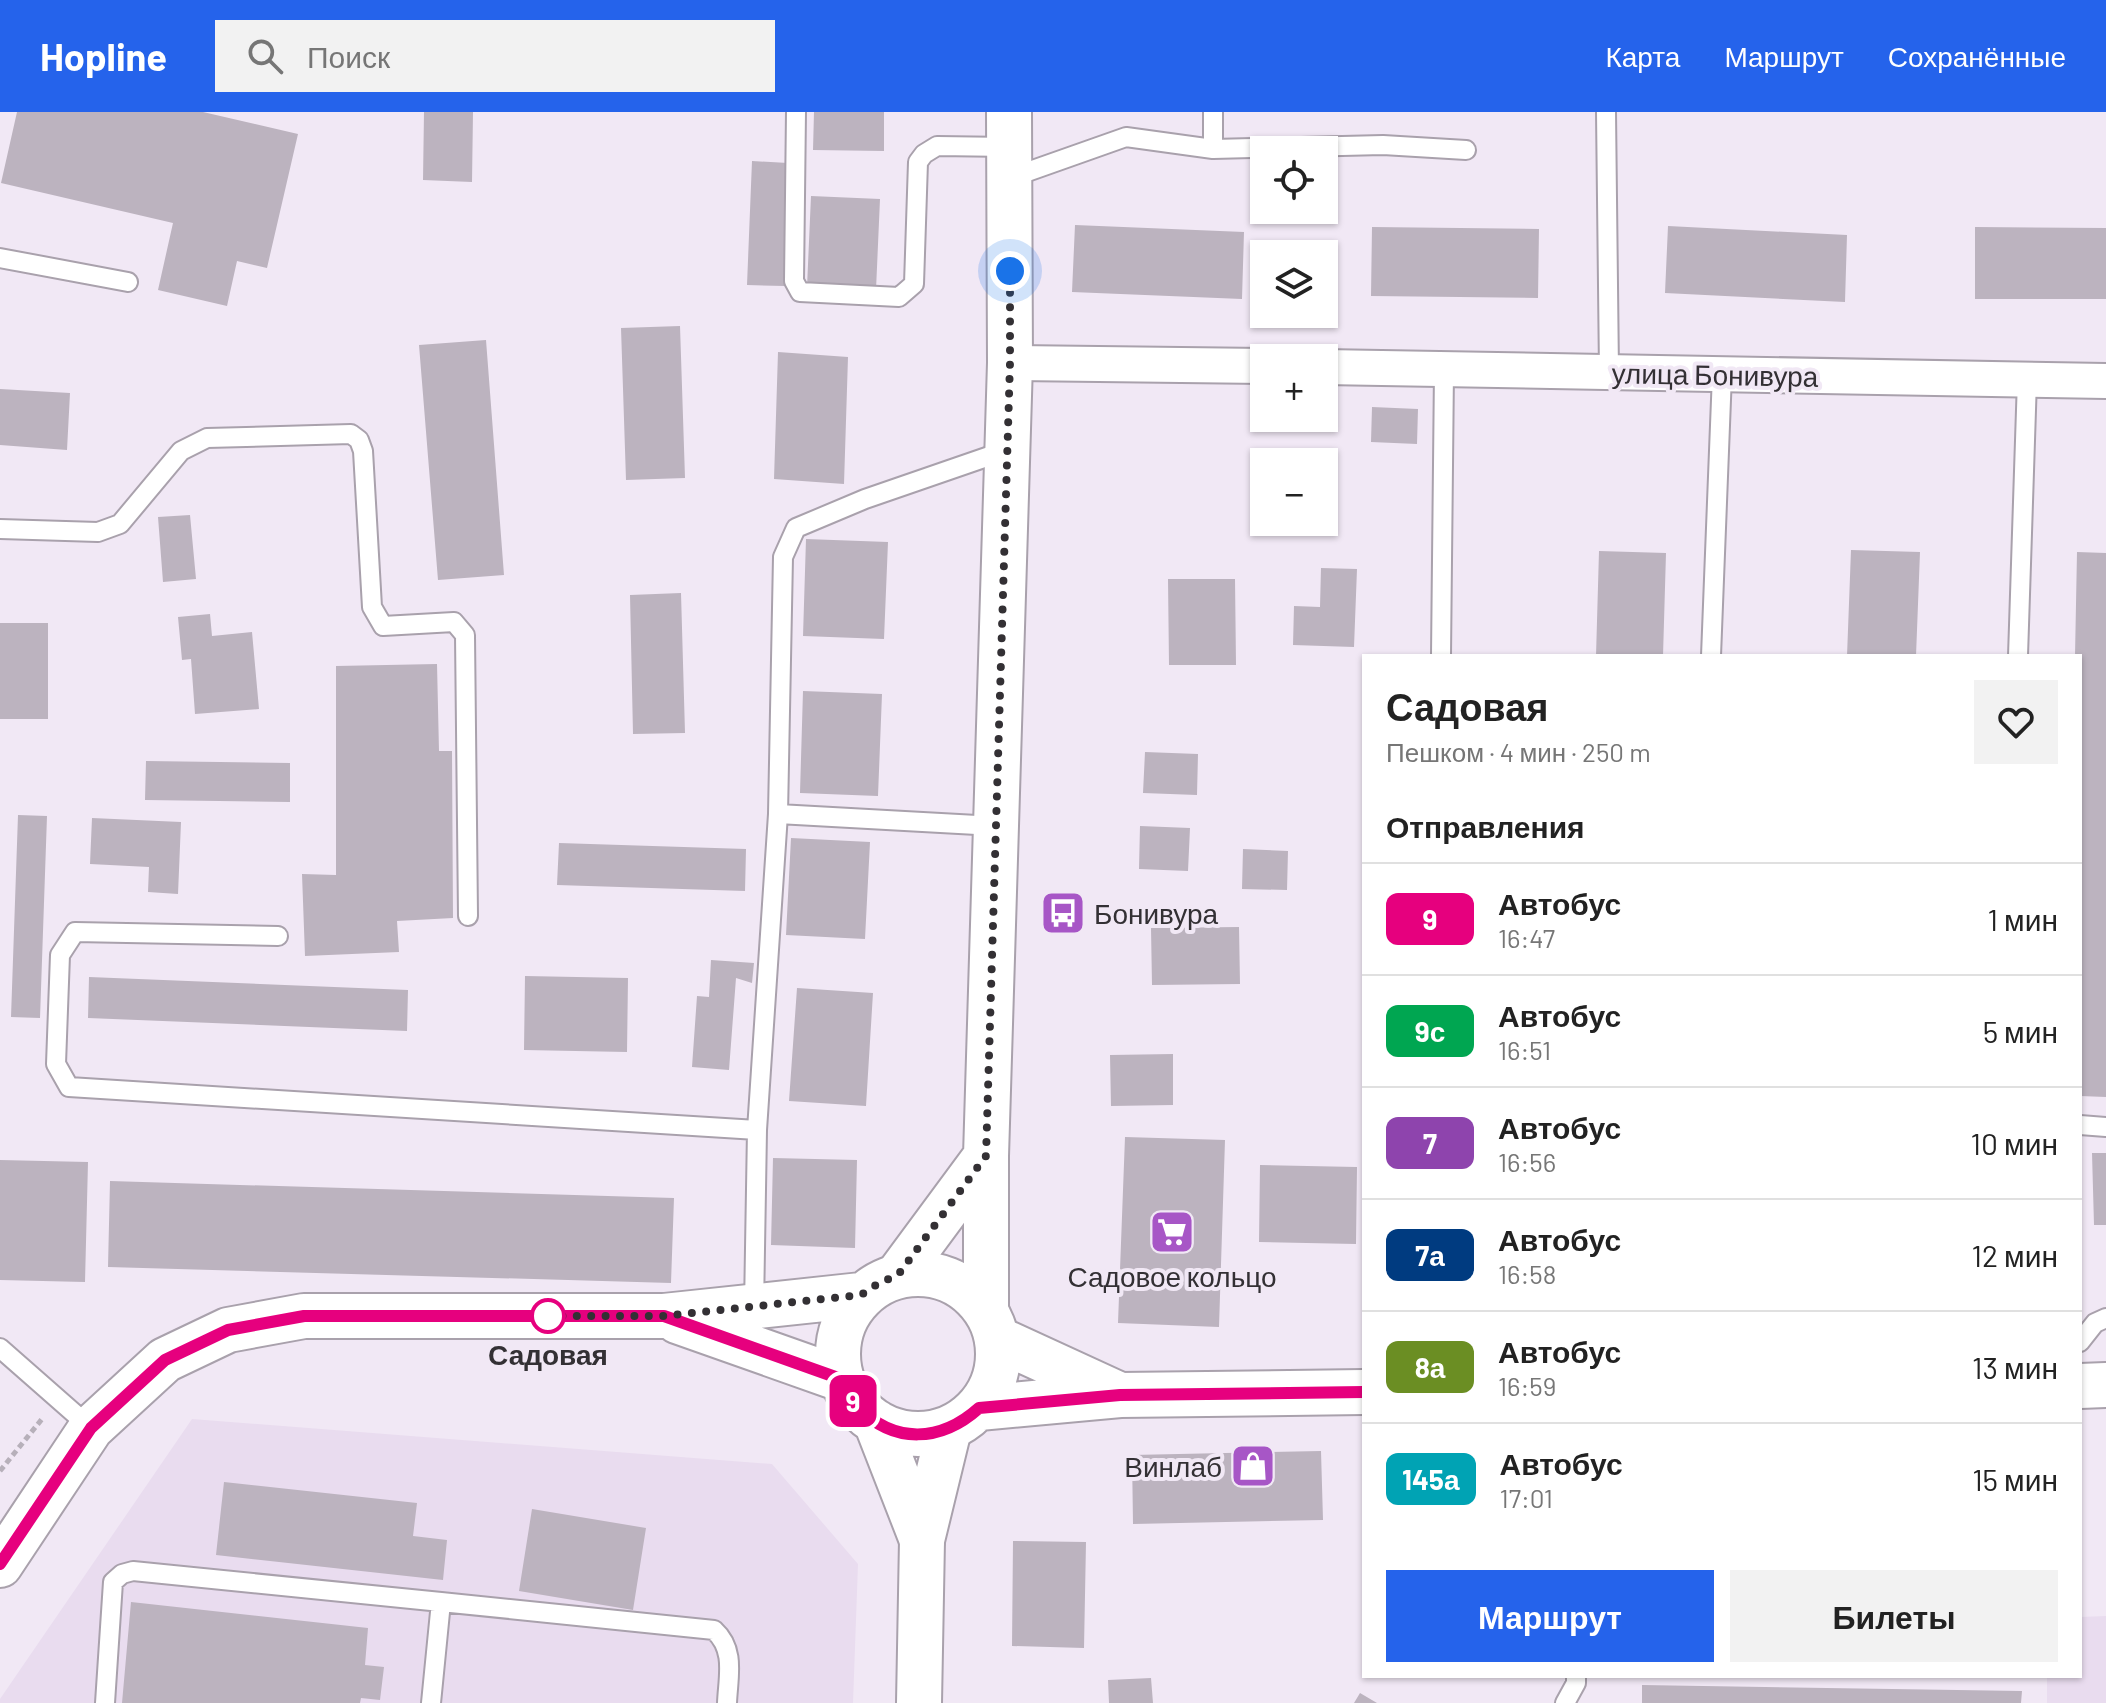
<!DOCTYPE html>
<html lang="ru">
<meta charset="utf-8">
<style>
body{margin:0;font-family:Barlow,sans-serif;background:#f2f2f2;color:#222;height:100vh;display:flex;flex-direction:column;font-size:30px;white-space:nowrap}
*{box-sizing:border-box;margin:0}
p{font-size:26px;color:#767676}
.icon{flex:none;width:44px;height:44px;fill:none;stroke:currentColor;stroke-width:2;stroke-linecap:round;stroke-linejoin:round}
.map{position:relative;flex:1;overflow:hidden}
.sheet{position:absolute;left:1362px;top:542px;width:720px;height:1024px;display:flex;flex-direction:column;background:#fff;border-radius:0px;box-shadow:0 2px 6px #0004}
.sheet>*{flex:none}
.badge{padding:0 16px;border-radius:12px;font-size:28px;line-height:52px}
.controls{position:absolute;left:1250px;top:24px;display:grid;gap:16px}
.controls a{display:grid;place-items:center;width:88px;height:88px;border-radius:0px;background:#fff;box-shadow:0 2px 6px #0004;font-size:40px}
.you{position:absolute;width:40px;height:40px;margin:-20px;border:6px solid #fff;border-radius:50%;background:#1a73e8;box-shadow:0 0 0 12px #1a73e833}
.map>.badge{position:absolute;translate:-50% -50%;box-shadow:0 0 0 4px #fff}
h2{padding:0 24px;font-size:30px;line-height:72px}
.round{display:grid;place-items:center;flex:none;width:84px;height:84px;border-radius:0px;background:#f2f2f2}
.headline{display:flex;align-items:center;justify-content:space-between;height:136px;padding:0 24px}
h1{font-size:38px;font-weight:700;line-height:60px}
.action{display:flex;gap:16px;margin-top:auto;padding:16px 24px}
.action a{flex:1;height:92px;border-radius:0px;background:#2563eb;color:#fff;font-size:32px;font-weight:700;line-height:92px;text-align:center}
.action a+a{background:#f2f2f2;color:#222}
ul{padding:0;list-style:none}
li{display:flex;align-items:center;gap:24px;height:112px;padding:0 24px;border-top:2px solid #e0e0e0}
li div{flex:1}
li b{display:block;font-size:30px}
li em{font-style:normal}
li .badge{min-width:88px;font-weight:700;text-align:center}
header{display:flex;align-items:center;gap:48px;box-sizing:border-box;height:112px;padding:0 40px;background:#2563eb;color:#fff}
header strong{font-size:38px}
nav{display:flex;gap:44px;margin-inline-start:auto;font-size:28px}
.search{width:560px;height:72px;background:#f2f2f2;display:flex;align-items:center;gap:20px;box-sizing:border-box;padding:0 28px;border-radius:0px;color:#767676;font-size:30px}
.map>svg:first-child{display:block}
</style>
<header>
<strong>Hopline</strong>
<div class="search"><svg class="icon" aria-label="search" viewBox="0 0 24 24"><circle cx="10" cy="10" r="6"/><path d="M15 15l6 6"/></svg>Поиск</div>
<nav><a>Карта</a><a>Маршрут</a><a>Сохранённые</a></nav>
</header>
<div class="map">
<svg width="2106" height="1591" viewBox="0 0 2106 1591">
<rect width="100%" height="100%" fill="#f1e8f5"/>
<!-- built -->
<path fill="#e9dcef" d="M192,1307L772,1352L858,1452L853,1591H0V1587Z
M2106,1504V1591H2047V1564H2080V1505Z"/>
<!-- building -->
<path fill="#bcb3bf" d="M17,0H203L298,22L267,156L237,149L227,194L158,178L173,111L1,71Z
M424,0H473L472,70L423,68Z
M814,0H884V39L813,38Z
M752,49L788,51L785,174L747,173Z
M811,84L880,87L876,178L807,175Z
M1075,113L1244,120L1242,187L1072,180Z
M1668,114L1847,123L1845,190L1665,181Z
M1372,115L1539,117L1538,186L1371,184Z
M1975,115L2106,116V187H1975Z
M680,214L685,366L626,368L621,216Z
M486,228L504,463L438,468L419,233Z
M778,240L848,245L844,372L774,367Z
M0,277L70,281L67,338L0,333Z
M1372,295L1418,297L1417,332L1371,330Z
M190,403L196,467L163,470L158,405Z
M806,427L888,430L884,527L803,524Z
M1851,438L1920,440L1916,544H1847Z
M1599,439L1666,441L1663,544H1596Z
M2077,440L2106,441V985L2080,984V544H2075Z
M1321,456L1357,457L1354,535L1293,533L1294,494L1320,495Z
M1168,467H1235L1236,553H1169Z
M681,481L685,621L633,622L630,483Z
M210,502L212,524L252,520L259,597L195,602L191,547L182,548L178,505Z
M0,511H48V607H0Z
M437,552L439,639H452L453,806L397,809L399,840L305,844L302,762L336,763V554Z
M803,579L882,582L878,684L800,681Z
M1145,640L1198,642L1197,683L1143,681Z
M146,649L290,651V690L145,688Z
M18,703L47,704L40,906L11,905Z
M92,706L181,710L178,782L148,780L149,755L90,752Z
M1140,714L1190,716L1188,759L1139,757Z
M791,726L870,730L865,827L786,823Z
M559,731L746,737L745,779L557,773Z
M1243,737L1288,739L1287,778L1242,777Z
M1239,815L1240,872L1152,873L1151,816Z
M711,848L754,851L752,871L736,866L729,958L692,955L697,884L709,885Z
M525,864L628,866L627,940L524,938Z
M89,865L408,878L407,919L88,906Z
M797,876L873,881L866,994L789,989Z
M1173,942V993L1111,994L1110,943Z
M1125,1025L1225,1028L1219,1215L1118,1211Z
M2092,1041H2106V1113H2094Z
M773,1046L857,1048L855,1136L771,1133Z
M0,1048L88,1050L85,1170L0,1168Z
M1260,1053L1357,1055L1356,1132L1259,1130Z
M110,1069L674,1086L671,1171L108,1155Z
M1321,1339L1323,1408L1133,1412L1132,1343Z
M224,1370L417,1391L413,1424L447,1428L443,1468L216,1443Z
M532,1397L646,1416L633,1498L519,1479Z
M1013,1429L1086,1430L1084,1536L1012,1534Z
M131,1490L368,1516L365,1553L384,1555L380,1588L361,1586L360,1591H122Z
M1151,1566L1153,1591H1109L1108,1568Z
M1642,1573L2022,1579L2021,1591H1642Z
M1360,1581L1377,1591H1354Z"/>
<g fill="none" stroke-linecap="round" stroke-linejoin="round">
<!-- lane casing -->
<g stroke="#a9a1ac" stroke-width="22">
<path id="lane" d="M796,0L794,169L800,180L899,185L914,172L918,50L924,42L937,34L1010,35
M1213,0V37
M1606,0L1609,260
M1010,66L1126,25L1213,37L1383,33L1466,38
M0,146L128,170
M0,417L98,420L120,412L181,339L207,326L351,322L359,328L363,339L372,495L383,514L454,510L465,523L468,804
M1441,544L1444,258
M1711,544L1722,262
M2018,544L2027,267
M778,702L995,714
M278,824L75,820L60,843L56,952L69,975L757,1018
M2080,1013L2106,1015
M754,1196L757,1018L778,702L783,445L796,416L865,387L1007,338
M2080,1230L2095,1211L2106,1206
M0,1236L91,1316
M105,1591L113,1470L122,1462L133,1459L441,1490
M431,1591L441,1490L714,1518C736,1538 728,1565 727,1591
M1565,1591L1576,1571V1564"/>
</g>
<!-- street casing -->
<g stroke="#a9a1ac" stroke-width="38">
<path id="street" d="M1010,251L1264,254
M1324,255L2106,269"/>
</g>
<!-- secondary casing -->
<g stroke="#a9a1ac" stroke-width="48">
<path id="secondary" d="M898,1163L986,1044L1010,251L1009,0
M919,1591L922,1428L949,1317"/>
</g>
<!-- primary casing -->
<g stroke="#a9a1ac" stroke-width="48">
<path id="primary" d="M986,1044V1198
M838 1242a80 80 0 1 1 160 0a80 80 0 1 1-160 0Z
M677,1209L841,1267
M998,1227L1118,1282
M2080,1274L2106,1273
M979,1296L1120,1283L1364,1280
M876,1310L922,1428
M0,1453L91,1316L165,1248L228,1218L304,1204H664L861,1183"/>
</g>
<!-- path -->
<path stroke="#b7b0ba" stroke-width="5" stroke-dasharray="6 4" stroke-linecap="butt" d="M0,1359L42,1307"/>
<!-- lane -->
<use href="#lane" stroke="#fff" stroke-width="18"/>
<!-- street -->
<use href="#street" stroke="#fff" stroke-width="34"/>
<!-- secondary -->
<use href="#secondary" stroke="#fff" stroke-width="44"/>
<!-- primary -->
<use href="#primary" stroke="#fff" stroke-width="44"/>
</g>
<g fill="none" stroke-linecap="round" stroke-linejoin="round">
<!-- line casing -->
<g stroke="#fff" stroke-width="18">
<path id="line" d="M0,1452L91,1316L165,1248L228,1218L304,1204H664L841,1267C846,1276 850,1287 857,1294C894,1333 941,1330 979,1296L1120,1283L1364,1280"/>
</g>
<!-- line -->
<use href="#line" stroke="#e6007e" stroke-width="12"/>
<!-- walk -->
<path stroke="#333034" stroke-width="8" stroke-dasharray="0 14.4" d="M548,1204H664L861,1183L879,1171L898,1163L986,1044L1010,251V159"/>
</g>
<!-- icons -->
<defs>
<g id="bus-square" transform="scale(2.3)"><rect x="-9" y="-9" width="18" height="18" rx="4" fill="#a756c6" stroke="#f1e8f5"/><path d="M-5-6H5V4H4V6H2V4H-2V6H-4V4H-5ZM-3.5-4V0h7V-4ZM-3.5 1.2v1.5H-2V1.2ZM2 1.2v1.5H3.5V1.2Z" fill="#fff"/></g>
<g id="supermarket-square" transform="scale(2.3)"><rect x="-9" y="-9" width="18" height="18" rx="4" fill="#a756c6" stroke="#f1e8f5"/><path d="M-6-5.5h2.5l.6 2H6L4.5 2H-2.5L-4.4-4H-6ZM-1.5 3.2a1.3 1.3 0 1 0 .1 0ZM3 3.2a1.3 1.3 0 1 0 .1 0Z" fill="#fff"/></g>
<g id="shop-square" transform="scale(2.3)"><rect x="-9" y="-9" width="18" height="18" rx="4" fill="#a756c6" stroke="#f1e8f5"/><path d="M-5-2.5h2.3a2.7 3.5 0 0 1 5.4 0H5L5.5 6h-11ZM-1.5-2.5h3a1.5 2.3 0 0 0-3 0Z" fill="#fff"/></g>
</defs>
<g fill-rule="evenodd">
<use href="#bus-square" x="1063" y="801"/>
<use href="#supermarket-square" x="1172" y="1120"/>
<use href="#shop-square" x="1253" y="1354"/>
</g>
<!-- markers -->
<circle fill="#fff" stroke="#e6007e" stroke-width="4" cx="548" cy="1204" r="16"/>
<g text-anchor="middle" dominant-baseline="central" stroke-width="8" stroke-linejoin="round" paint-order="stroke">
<!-- street labels -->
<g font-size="28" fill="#333034" stroke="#f1e8f5">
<text transform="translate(1715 262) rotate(1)">улица Бонивура</text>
</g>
<!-- poi labels -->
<g font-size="28" fill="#333034" stroke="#f1e8f5" text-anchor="start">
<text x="1094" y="801">Бонивура</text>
<text x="1172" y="1164" text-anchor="middle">Садовое кольцо</text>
<text x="1222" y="1354" text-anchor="end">Винлаб</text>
</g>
<!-- stop labels -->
<g font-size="28" font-weight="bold" fill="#333034" stroke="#f1e8f5">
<text x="548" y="1242">Садовая</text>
</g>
</g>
</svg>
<div class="controls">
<a><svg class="icon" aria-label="locate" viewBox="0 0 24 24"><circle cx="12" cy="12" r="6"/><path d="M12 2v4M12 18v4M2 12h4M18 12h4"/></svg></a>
<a><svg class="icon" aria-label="layers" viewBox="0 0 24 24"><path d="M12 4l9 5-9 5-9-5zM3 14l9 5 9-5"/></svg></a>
<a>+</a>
<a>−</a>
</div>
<div class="you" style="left:1010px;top:159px"></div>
<b class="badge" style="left:853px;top:1289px;background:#e6007e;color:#fff">9</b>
<section class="sheet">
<div class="headline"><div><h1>Садовая</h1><p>Пешком · 4 мин · 250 m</p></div><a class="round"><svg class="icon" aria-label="heart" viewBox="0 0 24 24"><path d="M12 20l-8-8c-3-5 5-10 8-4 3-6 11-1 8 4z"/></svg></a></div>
<h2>Отправления</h2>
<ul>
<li><span class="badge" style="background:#e6007e;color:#fff">9</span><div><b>Автобус</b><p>16:47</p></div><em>1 мин</em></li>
<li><span class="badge" style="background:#00a651;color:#fff">9с</span><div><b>Автобус</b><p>16:51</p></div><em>5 мин</em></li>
<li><span class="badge" style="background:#8e44ad;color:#fff">7</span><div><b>Автобус</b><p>16:56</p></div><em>10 мин</em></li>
<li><span class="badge" style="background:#003b80;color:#fff">7а</span><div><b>Автобус</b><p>16:58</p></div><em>12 мин</em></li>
<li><span class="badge" style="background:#6b8e23;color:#fff">8а</span><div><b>Автобус</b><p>16:59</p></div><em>13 мин</em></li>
<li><span class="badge" style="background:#00a3b4;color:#fff">145а</span><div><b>Автобус</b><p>17:01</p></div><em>15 мин</em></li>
</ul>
<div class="action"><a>Маршрут</a><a>Билеты</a></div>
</section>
</div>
